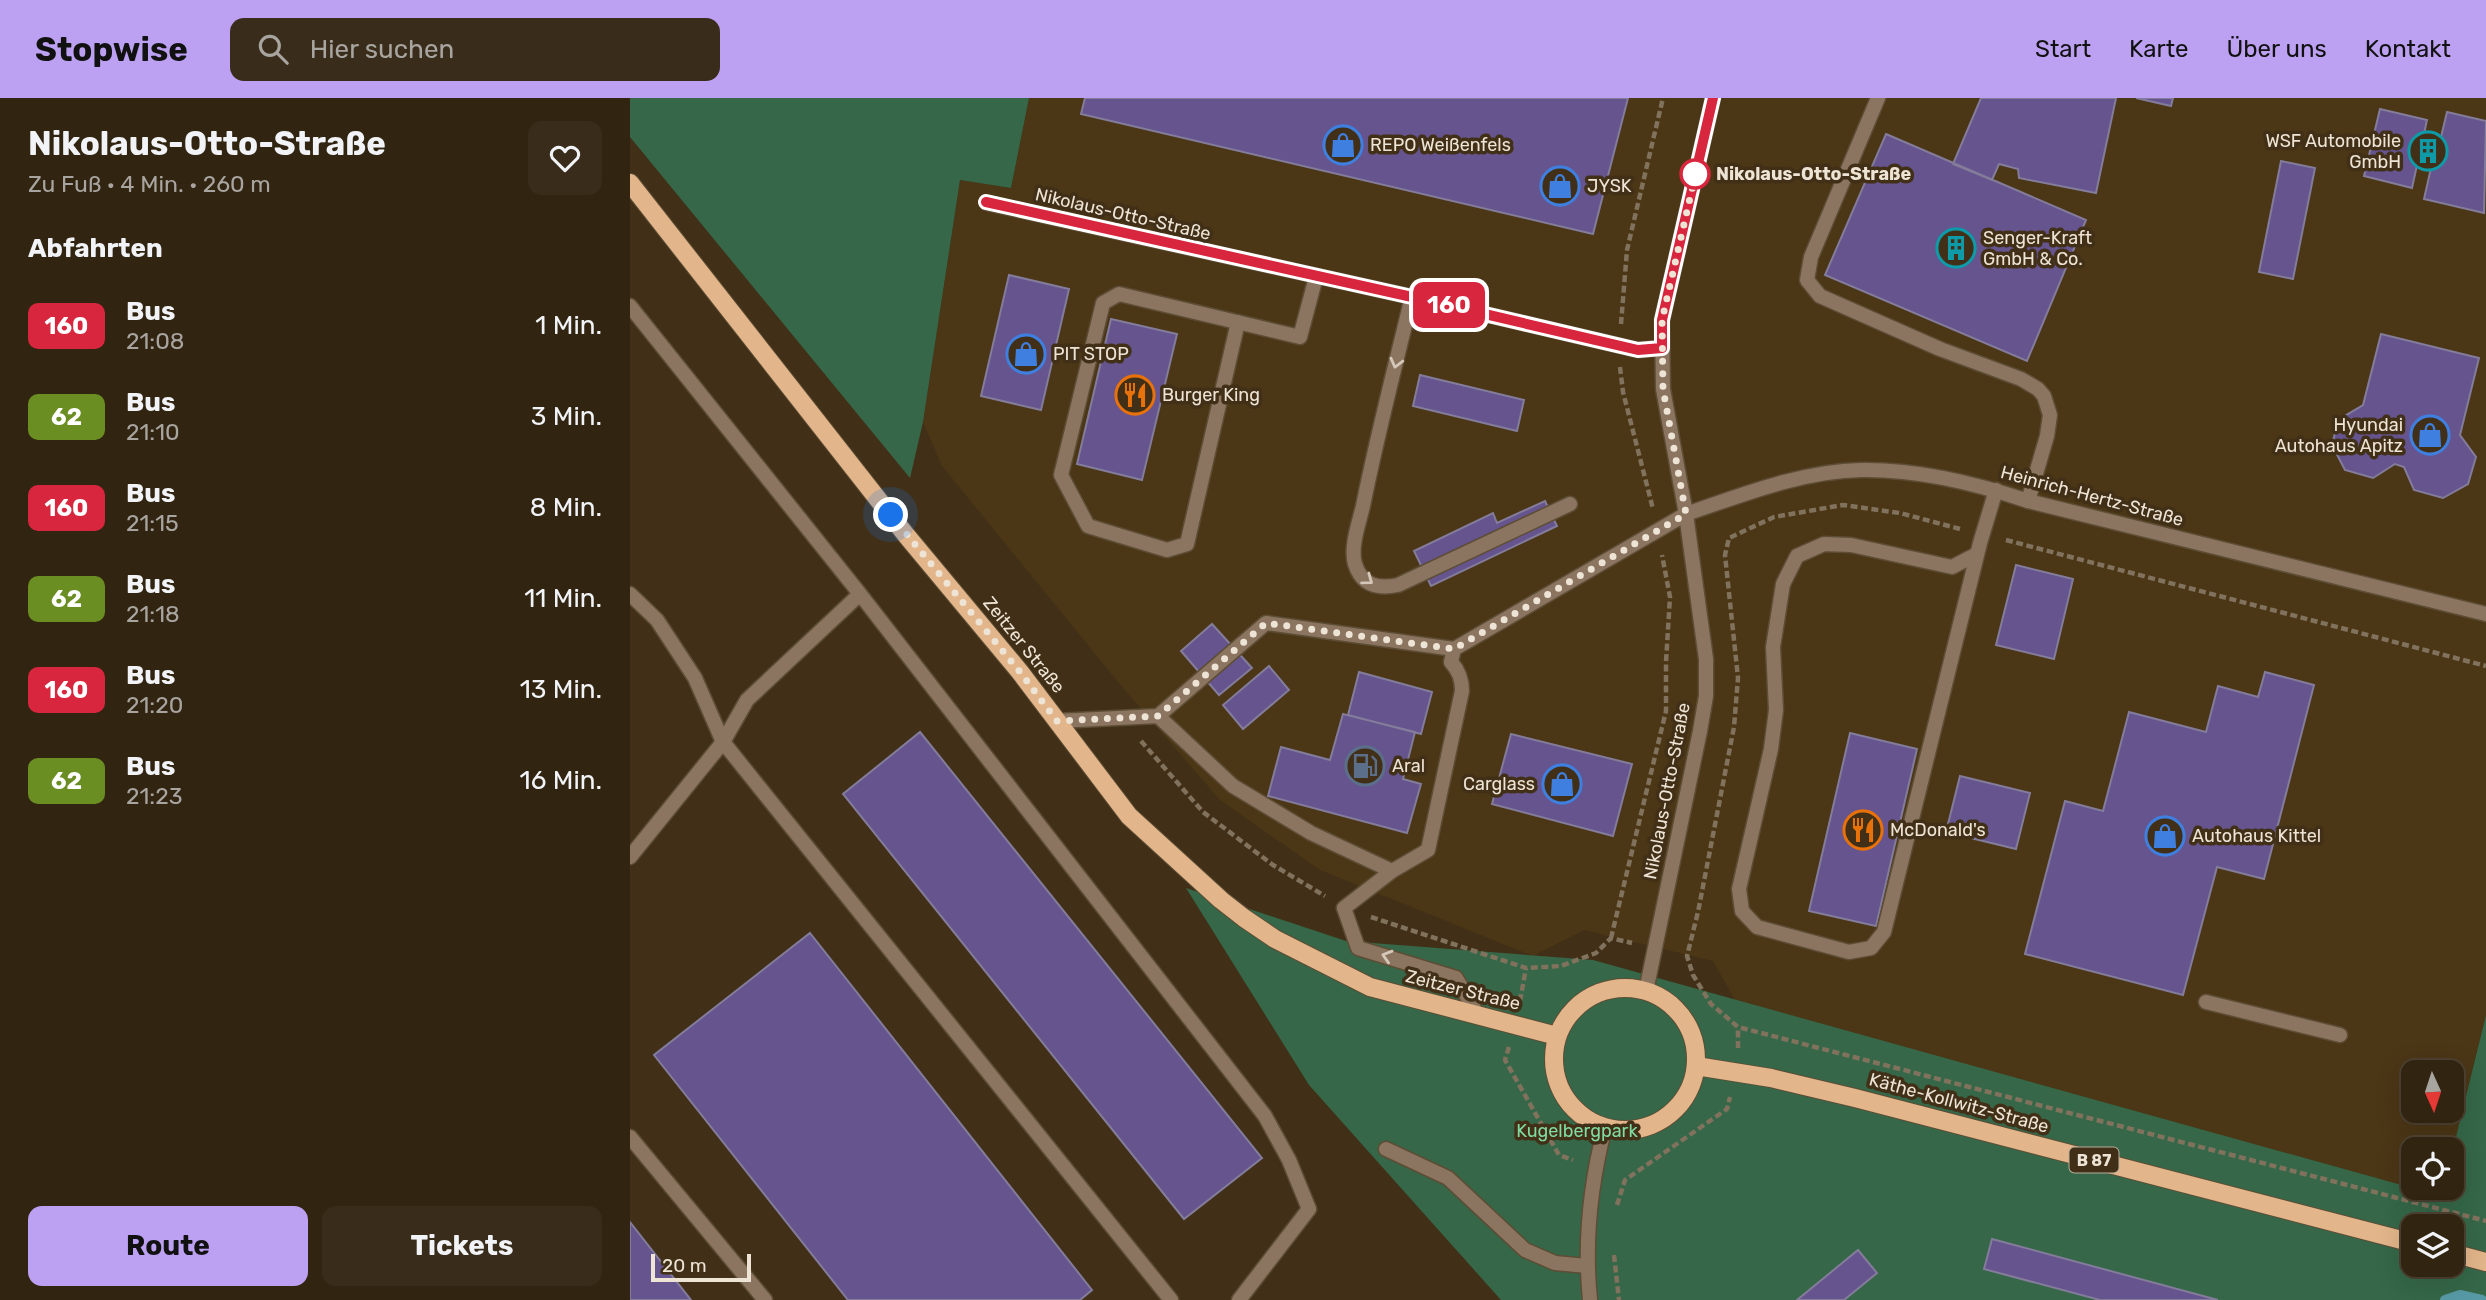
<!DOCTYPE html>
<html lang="de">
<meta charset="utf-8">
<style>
body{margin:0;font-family:Rubik,sans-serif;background:#392c1a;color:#f1f3f6;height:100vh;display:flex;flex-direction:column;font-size:26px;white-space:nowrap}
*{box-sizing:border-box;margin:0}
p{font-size:23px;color:#a8a49f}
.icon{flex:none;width:38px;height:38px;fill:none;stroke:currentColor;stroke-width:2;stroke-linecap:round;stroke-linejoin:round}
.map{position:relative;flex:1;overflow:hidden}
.details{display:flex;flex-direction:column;background:#312411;width:630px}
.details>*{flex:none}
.badge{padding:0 14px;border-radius:10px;font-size:24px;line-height:46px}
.needle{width:46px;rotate:177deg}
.controls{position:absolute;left:1771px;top:962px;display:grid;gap:14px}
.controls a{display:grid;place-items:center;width:63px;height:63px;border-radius:14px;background:#312411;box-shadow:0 7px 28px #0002,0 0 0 2px #4c4131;font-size:35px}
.scale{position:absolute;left:21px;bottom:18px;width:100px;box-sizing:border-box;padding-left:7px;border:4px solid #eee4d5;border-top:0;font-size:19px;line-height:24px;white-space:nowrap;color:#eee4d5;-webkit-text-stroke:5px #413017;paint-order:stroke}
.you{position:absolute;width:35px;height:35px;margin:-18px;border:5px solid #fff;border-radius:50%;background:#1a73e8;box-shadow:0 0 0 10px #1a73e833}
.map>.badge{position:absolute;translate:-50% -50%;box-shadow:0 0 0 4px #fff}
h2{padding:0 28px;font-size:26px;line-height:63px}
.round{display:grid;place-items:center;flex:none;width:74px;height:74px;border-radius:14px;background:#392c1a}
.headline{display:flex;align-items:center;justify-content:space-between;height:119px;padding:0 28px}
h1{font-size:33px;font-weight:700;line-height:52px}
.primary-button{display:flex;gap:14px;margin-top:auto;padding:14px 28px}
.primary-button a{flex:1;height:80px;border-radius:14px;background:#bca0f2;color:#111;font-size:28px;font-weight:700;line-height:80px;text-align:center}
.primary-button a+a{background:#392c1a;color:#f1f3f6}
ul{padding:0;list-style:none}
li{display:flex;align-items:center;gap:21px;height:91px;padding:0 28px}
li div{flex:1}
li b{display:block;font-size:26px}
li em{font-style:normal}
li .badge{min-width:77px;font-weight:700;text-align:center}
header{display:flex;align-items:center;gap:42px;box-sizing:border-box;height:98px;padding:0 35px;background:#bca0f2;color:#111}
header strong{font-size:33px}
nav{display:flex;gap:38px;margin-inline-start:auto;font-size:24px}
.search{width:490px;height:63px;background:#392c1a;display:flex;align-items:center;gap:18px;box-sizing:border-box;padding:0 24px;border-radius:14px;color:#a8a49f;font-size:26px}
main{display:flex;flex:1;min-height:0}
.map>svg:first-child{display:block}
</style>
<header>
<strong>Stopwise</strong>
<div class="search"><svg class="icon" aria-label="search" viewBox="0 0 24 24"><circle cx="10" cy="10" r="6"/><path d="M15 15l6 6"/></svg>Hier suchen</div>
<nav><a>Start</a><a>Karte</a><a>Über uns</a><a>Kontakt</a></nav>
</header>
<main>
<section class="details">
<div class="headline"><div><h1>Nikolaus-Otto-Straße</h1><p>Zu Fuß · 4 Min. · 260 m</p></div><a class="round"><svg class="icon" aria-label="heart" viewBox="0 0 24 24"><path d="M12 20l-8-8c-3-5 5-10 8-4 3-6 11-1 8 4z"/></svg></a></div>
<h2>Abfahrten</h2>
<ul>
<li><span class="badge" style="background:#d7263d;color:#fff">160</span><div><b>Bus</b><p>21:08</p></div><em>1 Min.</em></li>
<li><span class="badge" style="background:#6b8e23;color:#fff">62</span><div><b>Bus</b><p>21:10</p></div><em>3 Min.</em></li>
<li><span class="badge" style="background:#d7263d;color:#fff">160</span><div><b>Bus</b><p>21:15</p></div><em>8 Min.</em></li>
<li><span class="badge" style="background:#6b8e23;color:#fff">62</span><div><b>Bus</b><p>21:18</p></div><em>11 Min.</em></li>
<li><span class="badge" style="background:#d7263d;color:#fff">160</span><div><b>Bus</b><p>21:20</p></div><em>13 Min.</em></li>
<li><span class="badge" style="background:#6b8e23;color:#fff">62</span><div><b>Bus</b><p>21:23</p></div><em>16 Min.</em></li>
</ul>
<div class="primary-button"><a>Route</a><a>Tickets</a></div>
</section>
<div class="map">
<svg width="1856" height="1202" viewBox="0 0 1856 1202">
<rect width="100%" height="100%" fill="#413017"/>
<!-- built -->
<path fill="#4b3616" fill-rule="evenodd" d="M399,0H1856V917L1822,1055V1052H1783V1090H1813L1811,1098L1106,904L1083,863L954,832L903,858L690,772L590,702L493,590L312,368L293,324L330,82L381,90ZM1783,975H1822V1013H1783Z"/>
<!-- green -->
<path fill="#356748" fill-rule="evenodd" d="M0,0H399L381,90L330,82L293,324L280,380L0,39Z
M556,790L716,843L963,862L1811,1098L1813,1090H1822V1055L1856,917V1202H871L679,987ZM1783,1129H1822V1167H1783Z"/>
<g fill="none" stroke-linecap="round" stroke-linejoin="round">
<!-- stream -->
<path stroke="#579aa5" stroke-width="10" d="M1815,1202L1830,1197L1852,1202"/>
</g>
<!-- building -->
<path fill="#65548d" stroke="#837c9a" stroke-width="2" d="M455,0H998L963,136L451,16Z
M1351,0H1486L1466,95L1389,80L1388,71L1369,66L1362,82L1323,66Z
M1506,0H1543L1541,8Z
M1750,11L1797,22L1794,36L1811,39L1817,14L1856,23L1854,115L1794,101L1801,70L1787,67L1782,90L1734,78Z
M1256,36L1456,122L1397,263L1195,177Z
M1651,63L1685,70L1663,181L1629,174Z
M379,177L439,191L411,312L351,298Z
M481,221L547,236L512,382L447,366Z
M1751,236L1849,260L1830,337L1846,359L1838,386L1813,400L1784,392L1774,369L1765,366L1743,380L1715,372L1702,347L1708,322L1733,307Z
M790,277L894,302L887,333L783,308Z
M915,403L927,428L801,488L784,453L863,415L867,425Z
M1386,467L1443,481L1424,561L1366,547Z
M582,526L622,570L589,597L551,553Z
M639,568L659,592L613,631L593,607Z
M729,574L802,594L791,636L718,617Z
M1635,574L1684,587L1634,781L1587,769L1553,897L1395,856L1435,703L1473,713L1499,614L1576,634L1588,588L1628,599Z
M713,616L785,634L773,681L791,686L777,735L638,698L651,649L700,662Z
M290,634L632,1060L554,1121L213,696Z
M1220,635L1287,651L1246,828L1179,813Z
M881,636L1002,666L983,738L862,706Z
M1330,678L1400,695L1386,751L1316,734Z
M180,835L462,1192L450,1202H218L24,957Z
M0,1124L61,1202H0Z
M1362,1141L1588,1202H1470L1354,1171Z
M1228,1152L1247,1175L1214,1202H1167Z"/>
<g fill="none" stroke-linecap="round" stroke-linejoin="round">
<!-- service casing -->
<g stroke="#5d4d35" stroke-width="17">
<path id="service" d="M1248,0L1181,159L1177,182L1190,198L1310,251L1391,281L1408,291L1414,298L1420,317L1417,338L1398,403
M782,199C765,268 747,338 733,408C729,425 720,449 725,466C732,488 748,491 768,487L940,406
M0,208L230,496L635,1018L659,1062L679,1111L609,1202
M608,224L557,446L537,452L458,428L431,377L473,205L489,196L670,239L686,179
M1347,456L1322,469L1221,447L1194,446L1167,458L1153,486L1143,549L1146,612L1141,651L1109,791L1112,813L1127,829L1219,854L1241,850L1254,834L1350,445L1366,392
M0,496L27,522L65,580L93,644L541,1202
M824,551L821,564C829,573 832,581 832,593L798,752L762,773L714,810L728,850L826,880L849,919
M528,618L603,688L681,735L762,773
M427,623L528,618L636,525L824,551L1056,416
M0,759L93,644L117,602L230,496
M1576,904L1710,937
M0,1039L135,1202
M756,1051L818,1080L895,1152L925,1165L957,1168"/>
</g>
<!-- minor casing -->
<g stroke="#5d4d35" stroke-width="17">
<path id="minor" d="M357,105L782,199L1008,252L1032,250
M1056,416C1112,397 1172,373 1231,372C1288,371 1345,385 1398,403L1856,516
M1016,893L1070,633L1076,598V561L1056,416L1033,291L1032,222L1083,0
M960,1202C954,1143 960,1087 975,1029"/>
</g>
<!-- primary casing -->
<g stroke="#5d4d35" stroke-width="20">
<path id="primary" d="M0,85L276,437L390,574L499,718L591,802L614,820L645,841L740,889L927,938
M924 961a71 71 0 1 1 142 0a71 71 0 1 1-142 0Z
M1066,968L1141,980L1225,1000L1783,1145
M1822,1155L1856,1164"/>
</g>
<!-- path -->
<path stroke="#81725d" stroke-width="4.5" stroke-dasharray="7 3.5" stroke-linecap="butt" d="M991,226L997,152L1033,0
M990,269L993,294L1023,411
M1330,431L1270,415L1213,407L1144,419L1099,440L1095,457L1108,580L1104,629L1068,814L1057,858L1063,877L1081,906L1108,929L1856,1123
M1376,442L1856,568
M511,643L573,714L643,767L695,798
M741,819L896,870L931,868L966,855L981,840L1002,845
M981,840L1036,613V564L1040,499L1032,457
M890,903L896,870
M879,949L875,962L929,1057L943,1062
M1108,950V929
M987,1107L995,1082L1097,1011L1100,999
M984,1157L989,1202"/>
<!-- service -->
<use href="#service" stroke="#8b7560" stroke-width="14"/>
<!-- minor -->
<use href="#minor" stroke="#8b7560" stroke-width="14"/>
<!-- primary -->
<use href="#primary" stroke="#e2b58a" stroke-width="18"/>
</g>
<!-- one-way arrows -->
<defs><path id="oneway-chevron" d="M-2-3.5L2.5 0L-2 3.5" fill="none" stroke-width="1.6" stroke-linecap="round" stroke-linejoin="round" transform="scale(1.75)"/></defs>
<g stroke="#d5c8b8">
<use href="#oneway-chevron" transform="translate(766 265) rotate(104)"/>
<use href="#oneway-chevron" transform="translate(738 482) rotate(36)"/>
<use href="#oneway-chevron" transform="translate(757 858) rotate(-163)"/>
</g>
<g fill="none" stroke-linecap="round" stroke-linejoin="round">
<!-- line casing -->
<g stroke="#fff" stroke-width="16">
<path id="line" d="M356,104L782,199L1008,252L1032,250V222L1083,0"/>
</g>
<!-- line -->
<use href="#line" stroke="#d7263d" stroke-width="10"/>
<!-- walk -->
<path stroke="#eee4d5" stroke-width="7" stroke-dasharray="0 12.6" d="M261,417L390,574L427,623L528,618L636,525L824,551L1056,416L1033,291L1032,222L1066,74L1065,76"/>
</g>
<!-- icons -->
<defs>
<g id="shop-ring" transform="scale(2.0125)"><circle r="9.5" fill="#413017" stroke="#3f7fe0" stroke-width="1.5"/><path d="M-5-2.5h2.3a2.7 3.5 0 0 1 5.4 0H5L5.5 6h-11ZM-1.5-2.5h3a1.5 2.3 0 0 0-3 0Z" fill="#3f7fe0"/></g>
<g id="building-ring" transform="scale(2.0125)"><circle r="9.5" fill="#413017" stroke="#0f9aa8" stroke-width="1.5"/><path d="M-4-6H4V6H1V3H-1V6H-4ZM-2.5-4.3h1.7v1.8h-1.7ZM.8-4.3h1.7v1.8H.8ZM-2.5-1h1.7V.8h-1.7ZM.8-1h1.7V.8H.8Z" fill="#0f9aa8"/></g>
<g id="restaurant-ring" transform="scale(2.0125)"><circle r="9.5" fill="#413017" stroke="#e8710a" stroke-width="1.5"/><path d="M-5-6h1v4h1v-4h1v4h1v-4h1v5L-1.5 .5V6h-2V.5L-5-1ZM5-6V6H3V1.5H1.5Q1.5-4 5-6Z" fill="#e8710a"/></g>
<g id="fuel-ring" transform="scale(2.0125)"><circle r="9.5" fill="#413017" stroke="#5c6f8a" stroke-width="1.5"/><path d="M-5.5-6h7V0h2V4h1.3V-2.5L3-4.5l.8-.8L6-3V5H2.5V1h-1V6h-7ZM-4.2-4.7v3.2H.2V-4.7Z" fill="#5c6f8a"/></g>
</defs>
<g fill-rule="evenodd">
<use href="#shop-ring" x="713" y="47"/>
<use href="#building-ring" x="1798" y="53"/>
<use href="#shop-ring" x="930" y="88"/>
<use href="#building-ring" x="1326" y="150"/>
<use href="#shop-ring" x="396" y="256"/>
<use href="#restaurant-ring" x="505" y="297"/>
<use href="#shop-ring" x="1800" y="337"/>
<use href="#fuel-ring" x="735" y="668"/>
<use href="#shop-ring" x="932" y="686"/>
<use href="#restaurant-ring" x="1233" y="732"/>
<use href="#shop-ring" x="1535" y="738"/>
</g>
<!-- markers -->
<circle fill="#fff" stroke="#d7263d" stroke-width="3.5" cx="1065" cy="76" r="14"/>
<g text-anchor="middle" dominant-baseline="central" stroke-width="7" stroke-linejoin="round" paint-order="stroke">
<!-- shield labels -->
<rect fill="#413017" stroke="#baae9c" stroke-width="2" x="1439.5" y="1049.5" width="49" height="25" rx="5"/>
<g font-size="16" font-weight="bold" fill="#eee4d5">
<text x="1464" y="1062">B 87</text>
</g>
<!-- poi labels -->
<g font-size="18" fill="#eee4d5" stroke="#413017" text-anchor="start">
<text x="1771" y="43" text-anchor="end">WSF Automobile<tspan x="1771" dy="21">GmbH</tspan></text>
<text x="740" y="47">REPO Weißenfels</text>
<text x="957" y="88">JYSK</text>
<text x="1353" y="140">Senger-Kraft<tspan x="1353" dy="21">GmbH &amp; Co.</tspan></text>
<text x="423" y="256">PIT STOP</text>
<text x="532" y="297">Burger King</text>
<text x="1773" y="327" text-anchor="end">Hyundai<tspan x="1773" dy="21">Autohaus Apitz</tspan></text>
<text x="762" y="668">Aral</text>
<text x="905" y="686" text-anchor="end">Carglass</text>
<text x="1260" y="732">McDonald's</text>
<text x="1562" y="738">Autohaus Kittel</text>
</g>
<!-- stop labels -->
<g font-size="18" font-weight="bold" fill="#eee4d5" stroke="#413017" text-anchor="start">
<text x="1086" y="76">Nikolaus-Otto-Straße</text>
</g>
<!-- street labels -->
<g font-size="18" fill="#eee4d5" stroke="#413017">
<text transform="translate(493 116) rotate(13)">Nikolaus-Otto-Straße</text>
<text transform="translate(1462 398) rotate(15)">Heinrich-Hertz-Straße</text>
<text transform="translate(394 547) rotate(51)">Zeitzer Straße</text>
<text transform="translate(1037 693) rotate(-79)">Nikolaus-Otto-Straße</text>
<text transform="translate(833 892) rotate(14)">Zeitzer Straße</text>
<text transform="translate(1329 1005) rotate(15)">Käthe-Kollwitz-Straße</text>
</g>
<!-- park labels -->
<g font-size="18" fill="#7fdba2" stroke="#413017">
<text x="947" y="1033">Kugelbergpark</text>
</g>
</g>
</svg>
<div class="controls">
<a><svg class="needle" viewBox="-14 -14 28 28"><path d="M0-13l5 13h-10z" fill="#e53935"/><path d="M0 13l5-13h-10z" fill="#a8a49f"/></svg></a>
<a><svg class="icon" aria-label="locate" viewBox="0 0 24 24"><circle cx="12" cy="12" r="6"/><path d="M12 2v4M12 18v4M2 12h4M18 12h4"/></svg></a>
<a><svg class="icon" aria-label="layers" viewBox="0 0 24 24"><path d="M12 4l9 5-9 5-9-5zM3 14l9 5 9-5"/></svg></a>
</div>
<div class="scale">20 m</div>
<div class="you" style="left:261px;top:417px"></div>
<b class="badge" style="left:819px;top:207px;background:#d7263d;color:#fff">160</b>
</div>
</main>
